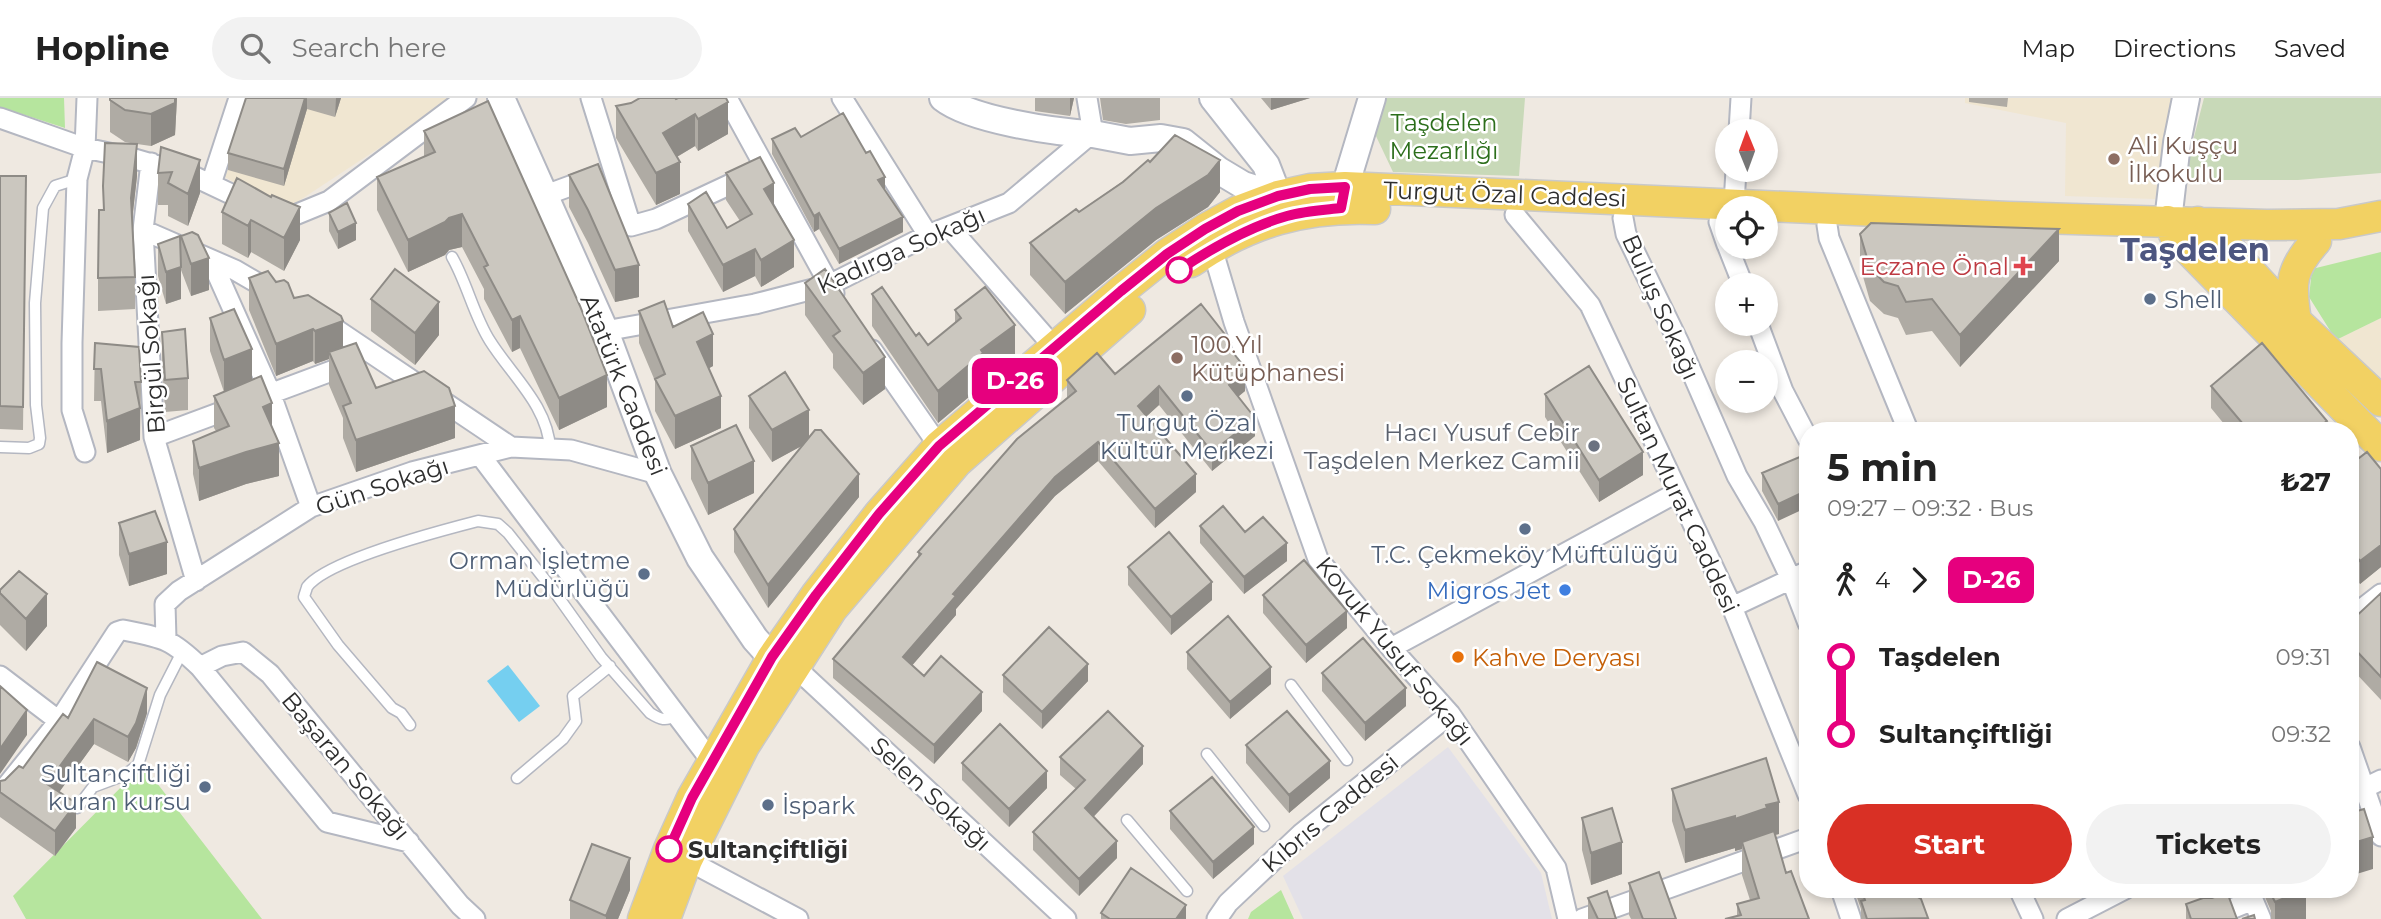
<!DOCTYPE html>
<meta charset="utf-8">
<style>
body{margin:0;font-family:Montserrat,sans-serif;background:#f2f2f2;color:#222;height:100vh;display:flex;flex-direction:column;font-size:26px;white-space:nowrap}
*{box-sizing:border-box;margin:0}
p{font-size:23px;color:#767676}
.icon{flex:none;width:38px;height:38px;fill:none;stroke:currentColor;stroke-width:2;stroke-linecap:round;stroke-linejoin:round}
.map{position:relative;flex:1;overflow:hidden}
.details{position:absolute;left:1799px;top:324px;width:560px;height:476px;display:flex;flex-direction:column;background:#fff;border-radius:28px;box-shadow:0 4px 10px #0003}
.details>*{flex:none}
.badge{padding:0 14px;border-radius:10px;font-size:24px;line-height:46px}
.needle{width:46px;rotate:359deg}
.controls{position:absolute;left:1715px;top:21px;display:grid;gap:14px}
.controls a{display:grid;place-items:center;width:63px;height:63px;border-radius:50%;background:#fff;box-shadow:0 4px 10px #0003;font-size:35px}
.map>.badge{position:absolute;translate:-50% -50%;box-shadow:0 0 0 4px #fff}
.legs{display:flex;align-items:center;gap:10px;height:77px;padding:0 28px;font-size:23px}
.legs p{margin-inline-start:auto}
.summary{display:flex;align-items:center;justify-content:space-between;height:119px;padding:0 28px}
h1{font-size:38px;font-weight:700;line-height:52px}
.button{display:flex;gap:14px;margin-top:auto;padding:14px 28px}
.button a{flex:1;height:80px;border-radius:42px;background:#d93025;color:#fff;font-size:28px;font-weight:700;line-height:80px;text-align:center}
.button a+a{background:#f2f2f2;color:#222}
ul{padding:0 28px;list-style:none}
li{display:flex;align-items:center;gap:24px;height:77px;font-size:26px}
li i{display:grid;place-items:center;width:10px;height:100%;margin:0 9px;background:currentColor}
li i::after{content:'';width:18px;height:18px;margin:-9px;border:5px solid;border-radius:50%;background:#fff}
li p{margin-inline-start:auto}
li:first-child i{background:linear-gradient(#0000 50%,currentColor 0)}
li:last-child i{background:linear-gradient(currentColor 50%,#0000 0)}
header{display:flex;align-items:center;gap:42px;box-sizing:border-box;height:98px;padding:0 35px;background:#fff;border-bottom:2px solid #e0e0e0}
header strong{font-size:33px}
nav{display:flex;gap:38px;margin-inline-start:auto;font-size:24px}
.search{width:490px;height:63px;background:#f2f2f2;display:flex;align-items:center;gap:18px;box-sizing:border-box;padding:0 24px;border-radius:38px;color:#767676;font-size:26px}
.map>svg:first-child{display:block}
</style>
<header>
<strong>Hopline</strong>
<div class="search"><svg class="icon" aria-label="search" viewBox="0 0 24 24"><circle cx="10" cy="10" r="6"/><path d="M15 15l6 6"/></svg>Search here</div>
<nav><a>Map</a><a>Directions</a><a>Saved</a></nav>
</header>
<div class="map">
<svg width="2381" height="821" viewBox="0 0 2381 821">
<rect width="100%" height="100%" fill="#efe9e1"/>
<!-- industrial -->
<path fill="#e3e1e8" d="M1448,649L1541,775L1552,821H1303L1283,778Z"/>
<!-- education -->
<path fill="#f0e6d1" d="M240,0H455L282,114L217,74Z
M1965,0H2172L2155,101L2065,98L2066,25L1965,5Z
M2381,220V287L2336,242Z"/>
<!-- green -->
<path fill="#b6e59e" d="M0,0H64L65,30L0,9Z
M2381,154V220L2336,242L2309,199L2312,171Z
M143,667L262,821H26L13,798Z
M1281,792L1294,821H1248L1251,814Z"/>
<!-- cemetery -->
<path fill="#c8d9b8" d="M1382,0H1525L1519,78L1393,74L1375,36Z
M2204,0H2381V75L2298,82H2183Z"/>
<!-- water -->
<path fill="#75cff0" d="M508,567L540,608L519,624L487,583Z"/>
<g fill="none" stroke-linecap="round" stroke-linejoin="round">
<!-- lane casing -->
<g stroke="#b4b7c1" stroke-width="13">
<path id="lane" d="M452,159C467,185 474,218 490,243C512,278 548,308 550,351
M0,349L29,350L39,346L40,340L36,307L35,205L43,110L55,88L77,81
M1291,587L1347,662
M410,627L401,615L392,610L338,547L304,499C304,498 307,490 307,489C327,462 443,432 478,423L498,426L508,435L554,493L601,559L650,615C661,622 665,623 677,618
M1207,656L1264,728
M517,680L563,641L576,623L573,598L610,568
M77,710L93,689L125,677L138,667L160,597L183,552
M1127,722L1187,793"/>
</g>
<!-- street casing -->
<g stroke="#b4b7c1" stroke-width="23">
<path id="street" d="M591,0L631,128L656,121L748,78
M727,0L834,195
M842,0L928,137
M1087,0L1093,36
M0,20L85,50L128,59L193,78L271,115L290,119L329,103L466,0
M1739,33L1741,0
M151,65L143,132L154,339L196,483
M211,86L239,0
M543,98L592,80
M1734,106L1736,72
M1515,117L1590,207L1732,509L1808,697
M1623,120L1626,136L1679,245L1737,378L1764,424L1791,481L1808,525
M1719,124L1727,147
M1827,127L1829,140L1908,332
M949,129L1054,249
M143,132L235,172L271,193
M1728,149L1743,187
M1212,150L1234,224L1318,461L1391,550L1450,616L1556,770L1568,821
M211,162L270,294L311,409
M322,222L511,349
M1758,226L1783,293L1808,341
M605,233L755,206L829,187L928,137L1009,105L1091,36
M872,252L939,348
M154,339L353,265
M85,354L72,312V245L77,81L85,50L87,0
M480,357L712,664
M1732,509L1808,473
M2350,520L2381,496
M166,541L165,506L179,493L311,409L412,374L511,349L571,352L658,376
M1391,550L1676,395
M200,569L222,558L243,554L270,576L460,807L475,821
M796,570L1066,821
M0,578L59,623
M2350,649L2381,738
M0,696L59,623L117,534L123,532C163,540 170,540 200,569L327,724L409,744
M2350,697L2381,682
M687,762L798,821
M1841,791L1851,821
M2019,791L2033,821
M2252,792L2253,802L2261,821
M1217,821L1228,805L1301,736L1450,616
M1582,821L1808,740
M2067,821L2125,791
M2207,821L2253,802"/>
</g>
<!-- secondary casing -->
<g stroke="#b4b7c1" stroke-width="30">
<path id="secondary" d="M501,0L605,233L658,376L700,460L755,541L772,560
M943,0C971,22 1054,34 1091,36
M1213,0L1266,67L1278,98
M1093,36L1130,43L1161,40L1183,44L1218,72L1243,87L1278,98
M1345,89L1372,0
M2168,123L2177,45L2186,0"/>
</g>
<!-- primary casing -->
<g stroke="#c9c9c9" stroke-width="33">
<path id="primary" d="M2168,123L2175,138L2381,348
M2198,124L2231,153L2296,223L2381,303
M1191,164C1249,124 1305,108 1375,111
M2296,223C2290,185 2290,172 2316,143
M643,821L669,751L692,700L772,560L816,497L879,416L939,348L1121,193L1167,156L1205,131L1238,113L1278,98L1310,91L1345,89L2008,119L2267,127L2339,126L2381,118
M665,821L687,762L744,648L832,511L957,364L1130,212"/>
</g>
<!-- lane -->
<use href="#lane" stroke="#fff" stroke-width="10"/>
<!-- street -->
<use href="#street" stroke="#fff" stroke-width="19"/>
<!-- secondary -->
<use href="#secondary" stroke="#fff" stroke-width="26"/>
<!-- primary -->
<use href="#primary" stroke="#f2d163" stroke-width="30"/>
</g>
<!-- wall -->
<path fill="#afaba4" d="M110,0H177L175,37L151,48L137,46V78L132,122L135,179V211L98,213V180L103,112V88L136,46L125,44L110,34Z
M246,0H341L335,19L307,11L284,88L228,72V55Z
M675,0L728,36L698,53L695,48L677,59L680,96L656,107L616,40V8Z
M1035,0H1074L1070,18L1035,13Z
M1100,0H1160V22L1126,26L1103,22Z
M1261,0H1310L1271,12Z
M1969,0H2008L2007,9L1969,4Z
M424,33L607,309L559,332L520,250L512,254L484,201V191L462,149L449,152L445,157L408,174L377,112V79L424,59Z
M801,39L885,92L903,134L839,166L819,131L814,134L772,56V41Z
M161,49L200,95L188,128L168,118V107H158V75Z
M1150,64L1220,94L1208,109L1156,142L1065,216L1030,177V145L1079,114Z
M726,75L774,109L794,169L761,189L755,178L723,194L688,133V106L727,130L740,123L726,102Z
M569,77L639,199L615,204L588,145L569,109Z
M0,78H26L23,332L0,331Z
M237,80L300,142L284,173L251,154L248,160L222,146V114Z
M329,115L356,142L338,151L329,133Z
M1860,136L2059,163L1960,269L1932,233L1906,237L1898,220L1884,216L1870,203L1860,168Z
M181,138L209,192L191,198L181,172V201L166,206L158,178V146L181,160Z
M249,180L276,184L294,200L343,249L376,290L455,340L356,374L343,340V320L329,287V261L315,266L313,263L276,278L249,212Z
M805,185L885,291L863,307L833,270V256L805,217Z
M872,196L916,238L928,247L955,225V212L1015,260L983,282V287L938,325L872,228Z
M371,201L439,237L415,267L371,233Z
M639,213L673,229L713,268L709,270L721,330L675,351L655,313V283L639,245Z
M210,220L252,282L272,330L279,378L246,386L199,403L193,376V343L216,333L214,330V298L224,294L210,253Z
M162,234L188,280V312L165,314L162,266Z
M95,245L141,284L140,342L107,355L101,303H94Z
M1231,252L1245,293L1238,299L1255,338L1212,373L1159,307L1147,318L1196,394L1155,430L1098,363L1055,398L956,511V517L912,567L924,578L982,613L934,666L833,580V561L918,460V454L1067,300V282L1115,276Z
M2211,288L2327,332H2229L2211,310Z
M1545,296L1643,377L1599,404L1545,319Z
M749,298L809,340L859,399L768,510L734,454V431L803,347L772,364L749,330Z
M691,348L754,395L708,417L691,381Z
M1802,358L1778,423L1762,393V375Z
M2350,367L2381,371V469L2360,486L2350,474Z
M119,425L167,476L129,488L119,457Z
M1200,428L1245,434L1287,463L1244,496L1200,445Z
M1128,469L1212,502L1171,537L1128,487Z
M0,492L47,528L26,553L0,527Z
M2381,495V602L2350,569V524Z
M1263,497L1347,530L1306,565L1263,515Z
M1187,554L1271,586L1230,621L1187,571Z
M1322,575L1406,608L1365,643L1322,593Z
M1003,577L1088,583L1042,631L1003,594Z
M147,615L136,650L128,664L94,646L59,694L76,730L55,758L0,719V683L5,682L23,670L68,620Z
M1246,647L1330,680L1289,715L1246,665Z
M1060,659L1143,666L1093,718L1117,760L1079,798L1033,752V734L1076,691L1060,677Z
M962,665L1047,690L1009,729L962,682Z
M1672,691L1779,736L1775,737L1786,775L1809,821L1737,818V806L1750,802L1742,777V751L1735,753V750L1685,765L1672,723Z
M1170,713L1254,746L1213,781L1170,731Z
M1582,720L1622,776L1591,787L1582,752Z
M1629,785L1676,821H1631L1629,817Z
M1854,791H1912L1928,821H1861V811Z
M2265,791H2306V821H2271V813L2265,799Z
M630,792L618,821H570V802Z
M1588,800L1616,821H1588Z
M2186,806L2237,821H2186Z
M1101,815L1186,821H1101Z"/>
<!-- shaded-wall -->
<path fill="#8e8b86" d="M175,0H177L175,37L151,48V16Z
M305,0H307V11L284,88V71Z
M336,0H341L335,19Z
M1070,0H1074L1070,18Z
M1271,0H1310L1271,12Z
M728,4V36L698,53V21Z
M695,16V48L663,67V35Z
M137,46V78L131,132V100Z
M200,62V95L188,128V96Z
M1220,62V94L1208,109L1156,142L1065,216V184L1156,110Z
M680,64V96L656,107V75Z
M885,79V94L878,82Z
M774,85V112L764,91Z
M300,109V142L284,173V140Z
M819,115V131L814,134V118Z
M462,116V149L449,152L445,157L408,174V142L449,120Z
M903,119V134L839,166V151Z
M251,122V154L248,160V128Z
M356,125V142L338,151V134Z
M2059,131V163L1960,269V237Z
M794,142V169L761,189V162Z
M755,151V178L723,194V167Z
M209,160V192L191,198V166Z
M639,167V199L615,204V172Z
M181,169V201L166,206V174Z
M439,204V237L415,267V235Z
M520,218V250L512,254V222Z
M343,223V256L329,254V261L315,266V233Z
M1015,227V260L983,282V287L938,325V293L981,252Z
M313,231V263L276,278V246Z
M713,236V268L697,277V244Z
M252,251V283L224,294V262Z
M885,259V291L863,307V275Z
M1245,274V293L1229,306V287Z
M607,277V309L559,332V300Z
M1159,288V307L1138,326V308Z
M721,298V330L675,351V318Z
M272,305V337L263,309Z
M455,308V340L356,374V342Z
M140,310V342L107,355V323Z
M809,312V344L772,364V332Z
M1255,320V338L1212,373V354Z
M2327,323V332H2315Z
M1098,344V363L1055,398L956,511V517L903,578V559L953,496L1055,379Z
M279,345V378L246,386L199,403V370L246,354Z
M1643,354V377L1599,404V382Z
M754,363V395L708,417V385Z
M859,376V399L768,510V487Z
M1196,376V394L1155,430V411Z
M1808,392V409L1778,423V406Z
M167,444V476L129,488V456Z
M1287,445V463L1244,496V479Z
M2381,447V469L2360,486V463Z
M1212,484V502L1171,537V519Z
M47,496V528L26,553V521Z
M1347,513V530L1306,565V547Z
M1088,566V583L1042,631V614Z
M1271,569V586L1230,621V604Z
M147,590V615L136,650L128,664V639Z
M1406,590V608L1365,643V625Z
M982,594V613L934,666V647Z
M27,612V637L0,676V651Z
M94,621V646L47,711V686Z
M1143,648V666L1085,728V710Z
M1330,663V680L1289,715V697Z
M1047,673V690L1009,729V711Z
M1779,704V736L1742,744V751L1735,753V721L1766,707Z
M76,705V730L55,758V733Z
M1735,718V750L1685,765V732Z
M1254,729V746L1213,781V764Z
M2373,739V771L2350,778V746Z
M1117,743V760L1079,798V781Z
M1622,744V776L1591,787V755Z
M630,760V792L618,821H606V818Z
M2306,791V821H2275V804Z
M1186,807V821H1176Z"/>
<!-- building -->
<path fill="#cbc7bf" stroke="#8e8b86" stroke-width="2" d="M110,0H175V5L151,16L125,12L110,2Z
M246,0H305L284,71L228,55Z
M640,0H675L676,1L678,0H726L728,4L698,21L695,16L663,35L680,64L656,75L616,8L631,5Z
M488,3L580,208L607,277L559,300L520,218L512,222L484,169L488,167L462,116L449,120L445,124L408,142L377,79L435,54L424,33Z
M843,15L866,55L870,53L885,79L878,82L903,119L839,151L819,115L814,118L772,41L795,30L801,39Z
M1175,37L1220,62L1208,77L1156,110L1065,184L1030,145L1076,111L1079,114L1123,84L1148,62L1150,64Z
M105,45L137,46L131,100L135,179L98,180L99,112H104L103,88Z
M161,49L200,62L188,96L168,85L172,74L158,75Z
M760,59L774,85L764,91L794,142L761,162L755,151L723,167L688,106L706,94L727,130L752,116L726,75Z
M598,66L639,167L615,172L588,112L569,77Z
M0,78H26L23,309L0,308Z
M237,80L271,99L272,97L300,109L284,140L251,122L248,128L222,114Z
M347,105L356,125L338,134L329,115Z
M1871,125L2059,131L1960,237L1932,201L1906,204L1898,188L1884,184L1870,170L1860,136Z
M192,134L198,137L209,160L191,166L181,138Z
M180,138L181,169L166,174L158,146Z
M395,171L439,204L415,235L371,201Z
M825,171L885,259L863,275L833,238L840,233L805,185Z
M268,173L276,184L284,182L288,185L294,200L308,197L341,218L343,223L315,233L313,231L276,246L249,180Z
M882,189L916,238L919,235L928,247L961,220L955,212L985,189L1015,227L981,252L983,255L938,293L872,196Z
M664,203L673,229L703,214L713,236L697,244L721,298L675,318L655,281L665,276L639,213Z
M1201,206L1231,244L1227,247L1242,266L1245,274L1229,287L1255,320L1212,354L1159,288L1138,308L1196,376L1155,411L1098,344L1055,379L953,496L956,498L903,559L924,578L941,558L982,594L934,647L833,561L921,456L918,454L1017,341L1076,293L1067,282L1097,255L1115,276Z
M234,211L252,251L224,262L210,220Z
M185,231L188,280L165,282L162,234Z
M95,245L139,249L141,284H135L140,310L107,323L101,271H94Z
M356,245L376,290L424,273L449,290L455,308L356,342L343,308L351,305L329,254Z
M2262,245L2327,323L2315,332H2248L2211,288Z
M1589,268L1643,354L1599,382L1545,296Z
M785,274L809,312L772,332L749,298Z
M261,278L272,305L263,309L279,345L246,354L199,370L193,343L229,328L214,298Z
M736,327L754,363L708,385L691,348Z
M815,332H821L859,376L768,487L734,431Z
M2367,354L2381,371V447L2360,463L2350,451V367Z
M1802,358L1808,370V392L1778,406L1762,375Z
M1223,408L1245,434L1263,419L1287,445L1244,479L1200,428Z
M155,413L167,444L129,456L119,425Z
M1169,434L1212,484L1171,519L1128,469Z
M1304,462L1347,513L1306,547L1263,497Z
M19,473L47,496L26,521L0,495V492Z
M2381,495V579L2350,546V524Z
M1228,518L1271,569L1230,604L1187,554Z
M1049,529L1088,566L1042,614L1003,577Z
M1363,540L1406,590L1365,625L1322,575Z
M97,564L147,590L136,625L128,639L94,621L47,686L76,705L55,733L0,694V683L5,682L19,668L23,670L63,616L68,620Z
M0,588L27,612L0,651Z
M1108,613L1143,648L1085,710L1117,743L1079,781L1033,734L1085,682L1060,659Z
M1287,613L1330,663L1289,697L1246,647Z
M1000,626L1047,673L1009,711L962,665Z
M1766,660L1779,704L1766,707L1767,710L1735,721V718L1685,732L1672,691Z
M1212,679L1254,729L1213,764L1170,713Z
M1612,710L1622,744L1591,755L1582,720Z
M2364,711L2373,739L2350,746V715Z
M1774,733L1786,775L1791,773L1809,821H1725L1741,817L1737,806L1759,800L1742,744Z
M592,746L630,760L606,818L570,802Z
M1131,770L1186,807L1176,821H1110L1101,815Z
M1659,774L1676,821H1643L1629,785Z
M1862,791H1912L1916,798L1921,801L1928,820L1867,821L1861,803L1865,802L1862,794Z
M2272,791H2306L2275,804L2271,796Z
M1607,793L1616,821H1598L1588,800Z
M2227,794L2237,821H2191L2186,806L2203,800H2212Z
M2254,817L2255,821H2242Z"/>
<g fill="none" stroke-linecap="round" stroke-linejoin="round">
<!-- line-1 casing -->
<g stroke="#fff" stroke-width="16">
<path id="line-1" d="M669,751L692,700L772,559L816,497L879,416L939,348L1121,193L1167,156L1205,131L1238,113L1278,98L1310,91L1345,89L1341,110C1323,112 1304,113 1287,118C1248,129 1212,150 1179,172"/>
</g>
<!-- line-1 -->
<use href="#line-1" stroke="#e6007e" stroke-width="10"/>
</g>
<!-- markers -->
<g fill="#8d6e63" stroke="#fff" stroke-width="2.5">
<circle cx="2114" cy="61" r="7"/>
<circle cx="1177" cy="260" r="7"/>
</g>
<path fill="#e0444e" stroke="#fff" stroke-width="2.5" d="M2019.5 157.5h7v7h7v7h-7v7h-7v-7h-7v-7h7z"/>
<g fill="#fff" stroke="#e6007e" stroke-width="3.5">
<circle cx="1179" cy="172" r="12"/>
<circle cx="669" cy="751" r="12"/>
</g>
<g fill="#5c6f8a" stroke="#fff" stroke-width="2.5">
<circle cx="2150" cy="201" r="7"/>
<circle cx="1187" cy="298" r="7"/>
<circle cx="1525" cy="431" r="7"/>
<circle cx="644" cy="476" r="7"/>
<circle cx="205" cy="689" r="7"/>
<circle cx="768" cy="707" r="7"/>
</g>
<circle fill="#6b7280" stroke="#fff" stroke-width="2.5" cx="1594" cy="348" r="7"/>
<circle fill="#3f7fe0" stroke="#fff" stroke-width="2.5" cx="1565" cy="492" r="7"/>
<circle fill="#e8710a" stroke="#fff" stroke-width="2.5" cx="1458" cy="559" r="7"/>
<g text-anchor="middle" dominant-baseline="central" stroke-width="5" stroke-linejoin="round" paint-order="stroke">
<!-- park labels -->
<g font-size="24" fill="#2c6e1b" stroke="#fff">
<text x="1444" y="24">Taşdelen<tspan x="1444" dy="28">Mezarlığı</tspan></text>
</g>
<!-- education labels -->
<g font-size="24" fill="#785e54" stroke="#fff" text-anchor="start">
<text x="2128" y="47">Ali Kuşçu<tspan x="2128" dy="28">İlkokulu</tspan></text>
<text x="1191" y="246">100.Yıl<tspan x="1191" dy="28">Kütüphanesi</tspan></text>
</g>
<!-- street labels -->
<g font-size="24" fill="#2e2e2e" stroke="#fff">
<text transform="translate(1505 96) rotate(2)">Turgut Özal Caddesi</text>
<text transform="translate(901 152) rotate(-24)">Kadırga Sokağı</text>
<text transform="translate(1661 209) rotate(66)">Buluş Sokağı</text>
<text transform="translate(151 256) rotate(-94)">Birgül Sokağı</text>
<text transform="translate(624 287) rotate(68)">Atatürk Caddesi</text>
<text transform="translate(382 388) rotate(-18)">Gün Sokağı</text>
<text transform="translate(1678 397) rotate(65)">Sultan Murat Caddesi</text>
<text transform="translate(1395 553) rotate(51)">Kovuk Yusuf Sokağı</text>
<text transform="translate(346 668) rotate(50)">Başaran Sokağı</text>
<text transform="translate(931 696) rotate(43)">Selen Sokağı</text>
<text transform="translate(1330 715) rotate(-40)">Kıbrıs Caddesi</text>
</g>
<!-- health labels -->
<g font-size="24" fill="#be3a42" stroke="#fff" text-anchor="end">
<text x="2009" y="168">Eczane Önal</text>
</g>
<!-- service labels -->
<g font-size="24" fill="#4e5e75" stroke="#fff" text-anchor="start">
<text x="2164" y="201">Shell</text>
<text x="1187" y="324" text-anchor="middle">Turgut Özal<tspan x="1187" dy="28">Kültür Merkezi</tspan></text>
<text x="1525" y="456" text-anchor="middle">T.C. Çekmeköy Müftülüğü</text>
<text x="630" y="462" text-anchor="end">Orman İşletme<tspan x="630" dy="28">Müdürlüğü</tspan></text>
<text x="191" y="675" text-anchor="end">Sultançiftliği<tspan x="191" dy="28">kuran kursu</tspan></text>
<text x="782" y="707">İspark</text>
</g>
<!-- worship labels -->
<g font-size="24" fill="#5b616d" stroke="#fff" text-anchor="end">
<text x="1580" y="334">Hacı Yusuf Cebir<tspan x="1580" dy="28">Taşdelen Merkez Camii</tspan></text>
</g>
<!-- shop labels -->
<g font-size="24" fill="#366cbe" stroke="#fff" text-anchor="end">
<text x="1551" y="492">Migros Jet</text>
</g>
<!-- food labels -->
<g font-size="24" fill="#c56008" stroke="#fff" text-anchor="start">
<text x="1472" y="559">Kahve Deryası</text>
</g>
<!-- stop labels -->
<g font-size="24" font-weight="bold" fill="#2e2e2e" stroke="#fff" text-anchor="start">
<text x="688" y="751">Sultançiftliği</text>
</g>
<!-- district labels -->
<g font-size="32" font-weight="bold" fill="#4d5680" stroke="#fff">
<text x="2195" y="151">Taşdelen</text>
</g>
</g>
</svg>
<div class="controls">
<a><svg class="needle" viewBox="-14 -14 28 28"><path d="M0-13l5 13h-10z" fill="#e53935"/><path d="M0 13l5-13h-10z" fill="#767676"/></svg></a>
<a><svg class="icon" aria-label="locate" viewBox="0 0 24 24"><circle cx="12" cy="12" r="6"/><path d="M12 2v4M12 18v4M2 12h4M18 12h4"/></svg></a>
<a>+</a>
<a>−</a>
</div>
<b class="badge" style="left:1015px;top:283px;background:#e6007e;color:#fff">D-26</b>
<section class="details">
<div class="summary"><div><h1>5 min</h1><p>09:27 – 09:32 · Bus</p></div><b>₺27</b></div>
<div class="legs"><svg class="icon" aria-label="walk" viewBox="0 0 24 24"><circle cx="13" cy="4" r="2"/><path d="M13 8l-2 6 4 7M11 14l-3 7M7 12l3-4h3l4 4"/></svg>4<svg class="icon" aria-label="forward" viewBox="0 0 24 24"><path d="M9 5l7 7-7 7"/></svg><b class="badge" style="background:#e6007e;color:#fff">D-26</b></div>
<ul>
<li><i style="color:#e6007e"></i><b>Taşdelen</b><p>09:31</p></li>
<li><i style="color:#e6007e"></i><b>Sultançiftliği</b><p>09:32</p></li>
</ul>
<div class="button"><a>Start</a><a>Tickets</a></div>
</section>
</div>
